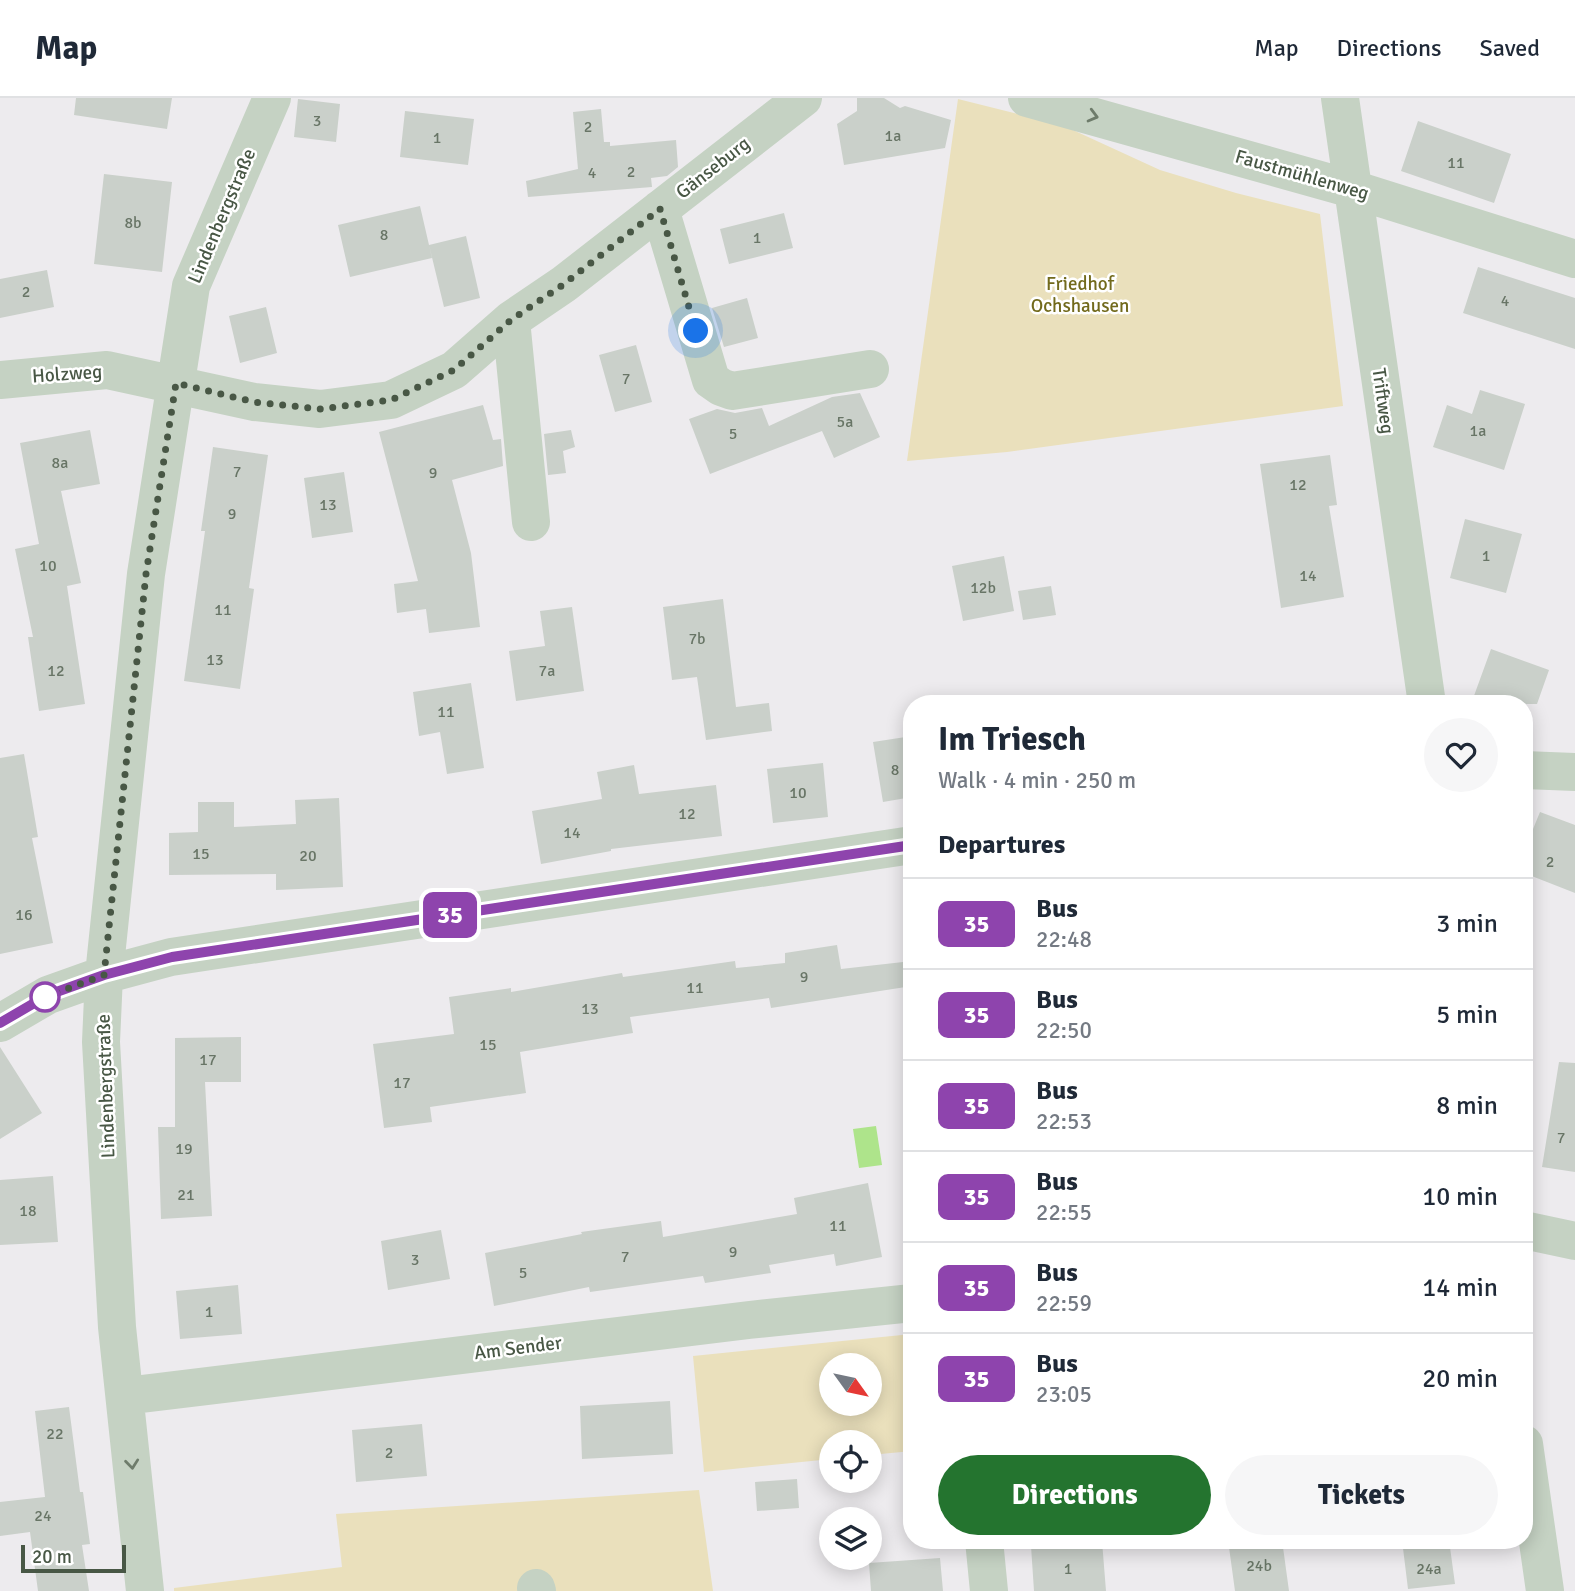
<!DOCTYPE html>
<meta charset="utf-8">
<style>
body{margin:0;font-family:Signika,sans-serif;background:#f6f6f7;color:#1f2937;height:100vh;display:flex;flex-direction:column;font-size:26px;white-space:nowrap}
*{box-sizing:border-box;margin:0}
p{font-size:23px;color:#747a83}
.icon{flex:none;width:38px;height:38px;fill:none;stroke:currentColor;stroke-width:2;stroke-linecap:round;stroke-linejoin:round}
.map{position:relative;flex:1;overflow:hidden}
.sheet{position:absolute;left:903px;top:597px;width:630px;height:854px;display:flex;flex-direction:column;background:#fff;border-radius:28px;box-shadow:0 4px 18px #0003}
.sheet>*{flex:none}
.badge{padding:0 14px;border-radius:10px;font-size:24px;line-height:46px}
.needle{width:46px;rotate:123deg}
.controls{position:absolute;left:819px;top:1255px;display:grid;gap:14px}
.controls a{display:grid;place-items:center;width:63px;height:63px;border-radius:50%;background:#fff;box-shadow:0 4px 18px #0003;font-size:35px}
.scale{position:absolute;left:21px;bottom:18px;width:105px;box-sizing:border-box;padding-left:7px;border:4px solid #485745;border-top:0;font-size:19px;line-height:24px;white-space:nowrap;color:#485745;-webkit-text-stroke:5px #fff;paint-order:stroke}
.you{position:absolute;width:35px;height:35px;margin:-18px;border:5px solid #fff;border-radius:50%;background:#1a73e8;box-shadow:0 0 0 10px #1a73e833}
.map>.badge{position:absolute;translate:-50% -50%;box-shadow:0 0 0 4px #fff}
h2{padding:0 35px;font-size:26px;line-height:63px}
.round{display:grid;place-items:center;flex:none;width:74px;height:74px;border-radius:37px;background:#f6f6f7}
.summary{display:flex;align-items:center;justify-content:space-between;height:119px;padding:0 35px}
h1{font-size:33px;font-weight:800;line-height:52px}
.cta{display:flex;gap:14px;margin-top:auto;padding:14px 35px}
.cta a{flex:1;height:80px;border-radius:42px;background:#24742f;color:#fff;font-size:28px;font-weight:800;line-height:80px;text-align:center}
.cta a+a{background:#f6f6f7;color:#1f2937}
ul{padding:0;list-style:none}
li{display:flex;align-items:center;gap:21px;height:91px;padding:0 35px;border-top:2px solid #e0e1e3}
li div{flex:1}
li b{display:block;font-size:26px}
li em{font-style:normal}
li .badge{min-width:77px;font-weight:700;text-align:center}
header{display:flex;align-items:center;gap:42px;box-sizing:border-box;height:98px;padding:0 35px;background:#fff;border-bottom:2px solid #e0e1e3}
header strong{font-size:33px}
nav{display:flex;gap:38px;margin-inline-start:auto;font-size:24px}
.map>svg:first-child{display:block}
</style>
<header>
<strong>Map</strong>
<nav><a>Map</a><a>Directions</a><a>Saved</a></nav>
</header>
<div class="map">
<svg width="1575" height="1493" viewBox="0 0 1575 1493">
<rect width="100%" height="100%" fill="#edebee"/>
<!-- green -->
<path fill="#eae0bc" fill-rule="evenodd" d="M958,1L1062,27L1160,72L1236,95L1320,116L1343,308L1007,354L907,363Z
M912,1236V1353L870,1357V1344H831V1361L704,1374L693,1258ZM870,1267V1306H831V1267Z
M699,1392L713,1493H174V1490L342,1469L336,1416Z"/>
<!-- water -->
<path fill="#aee48b" d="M876,1028L882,1067L859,1070L853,1031Z"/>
<!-- building -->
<path fill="#cad0ca" d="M76,0H172L167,31L74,17Z
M857,0H884L900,10L905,8L951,22L945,50L844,67L837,26L857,13Z
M298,1L340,6L336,44L294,39Z
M601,11L604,44H610V48L676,42L678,69L667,78L651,80L652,89L528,99L526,83L578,71L573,14Z
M405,13L474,21L468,67L400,59Z
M1418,23L1511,56L1494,105L1401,73Z
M104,76L172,84L162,174L94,166Z
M420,108L432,160L350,179L338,127Z
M784,115L793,150L729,166L720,131Z
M466,138L480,200L444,209L429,147Z
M1478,169L1575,200V251L1463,215Z
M47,172L54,209L0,220V181Z
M747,200L758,240L724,249L712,210Z
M266,209L277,255L240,265L229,218Z
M636,247L652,304L615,314L599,257Z
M1480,292L1525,306L1504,372L1433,349L1447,307L1472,316Z
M860,295L880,339L834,360L822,333L710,376L689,321L717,311L735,315L762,310L769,328L832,299Z
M483,307L493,342L501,341L503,368L452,382L471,455L480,529L429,535L426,511L397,515L394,486L418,483L379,334Z
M90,332L100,386L61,393L81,485L67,488L85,606L39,613L28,539H33L15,451L39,446L20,345Z
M571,332L575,349L563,353L566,375L548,377L544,336Z
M213,349L268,357L249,490L254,491L240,591L184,583L205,433H201Z
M1330,357L1337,407L1329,408L1344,499L1281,510L1260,366Z
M344,374L353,434L312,440L304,380Z
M1465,421L1522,436L1506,495L1450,480Z
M1004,458L1014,513L963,523L952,468Z
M1051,488L1056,517L1023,522L1018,493Z
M723,501L736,609L769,605L772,633L706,642L697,579L672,582L663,509Z
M572,509L584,593L516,603L509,553L545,548L540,513Z
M1491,551L1549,572L1537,606H1471Z
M471,585L484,670L447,676L440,634L419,638L413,594Z
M912,638V699L883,704L873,644Z
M24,656L38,739L32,740L53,845L0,856V660Z
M823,665L828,719L773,725L767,671Z
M634,667L639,696L716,687L722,738L611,751V753L541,766L532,713L602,701L597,674Z
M339,700L343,789L276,792V776L169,777V735L198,734V704H234V729L296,726L295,702Z
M1540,714L1575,727V795L1524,775V753Z
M837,847L841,871L912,863V888L771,910L769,900L630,919L633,935L520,954L526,995L430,1009L432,1024L384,1030L373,946L454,936L449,899L511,890V894L622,875L623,879L735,863L736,870L785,865V855Z
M241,939V984H205L212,1118L161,1121L158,1029H175V940Z
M0,949L42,1015L0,1041Z
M1559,964L1575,965V1074L1542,1069Z
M53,1078L58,1144L0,1147V1082Z
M868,1085L882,1159L836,1168L834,1156L769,1167L771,1175L705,1185L703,1178L590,1194L589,1189L494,1208L485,1155L582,1136L581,1134L661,1123L663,1139L797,1116L794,1100Z
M441,1132L450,1181L388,1192L381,1143Z
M238,1187L242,1236L180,1241L176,1193Z
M670,1303L673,1356L582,1361L580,1308Z
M69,1309L80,1394H83L90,1446L82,1447L89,1493H38L30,1434L0,1438V1404L45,1399L35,1313Z
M422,1326L427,1378L356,1384L352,1332Z
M797,1381L799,1410L757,1413L755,1384Z
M1228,1442H1282L1289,1493H1235Z
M1402,1442H1449L1455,1486L1408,1491Z
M1102,1443L1106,1493H1034L1031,1448Z
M940,1460L943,1493H871L869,1465Z"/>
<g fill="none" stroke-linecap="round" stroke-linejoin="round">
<!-- minor -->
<path stroke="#c5d2c3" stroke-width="38" d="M1027,0L1352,91L1575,161
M1340,0L1427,606
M660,111L711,282L721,289L732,293L870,271
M511,222L531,424
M0,282L107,272L254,304L320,311L391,302L454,272L511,222L564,186L803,0
M1524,672L1575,674
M0,925L48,897L104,877L171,859L912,747
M1524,1132L1575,1143
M125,1298L749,1222L912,1205
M1524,1346L1545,1493
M984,1442L989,1493
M536,1490L537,1493
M145,1493L117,1229L101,944L104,877L146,476L191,188L272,0"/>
</g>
<!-- one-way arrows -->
<defs><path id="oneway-chevron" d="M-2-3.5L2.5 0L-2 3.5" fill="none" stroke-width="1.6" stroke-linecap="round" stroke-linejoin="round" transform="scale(1.75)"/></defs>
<g stroke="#6e7c6b">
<use href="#oneway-chevron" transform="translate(1093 18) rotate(15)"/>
<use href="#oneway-chevron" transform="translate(132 1366) rotate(84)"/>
</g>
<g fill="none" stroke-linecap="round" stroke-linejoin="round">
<!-- line casing -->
<g stroke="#fff" stroke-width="16">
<path id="line" d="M0,925L48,897L104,877L172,859L912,747"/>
</g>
<!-- line -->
<use href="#line" stroke="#8e44ad" stroke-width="10"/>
<!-- walk -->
<path stroke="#485745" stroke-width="7" stroke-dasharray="0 12.6" d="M45,899L104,877L146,476L176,285L254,304L320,311L391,302L454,272L511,222L564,186L660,111L696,233"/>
</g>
<!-- markers -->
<circle fill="#fff" stroke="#8e44ad" stroke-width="3.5" cx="45" cy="899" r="14"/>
<g text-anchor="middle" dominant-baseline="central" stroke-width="5" stroke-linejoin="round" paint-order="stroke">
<!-- number labels -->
<g font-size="16" fill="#687566">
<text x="317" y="23">3</text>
<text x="588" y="29">2</text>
<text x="893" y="38">1a</text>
<text x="437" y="40">1</text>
<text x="1456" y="65">11</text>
<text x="631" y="74">2</text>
<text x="592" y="75">4</text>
<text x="133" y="125">8b</text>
<text x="384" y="137">8</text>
<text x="757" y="140">1</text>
<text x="26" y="194">2</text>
<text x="1505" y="203">4</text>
<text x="626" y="281">7</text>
<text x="845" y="324">5a</text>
<text x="1478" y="333">1a</text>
<text x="733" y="336">5</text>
<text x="60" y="365">8a</text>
<text x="237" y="374">7</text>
<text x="433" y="375">9</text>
<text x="1298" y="387">12</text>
<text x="328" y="407">13</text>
<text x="232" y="416">9</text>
<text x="1486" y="458">1</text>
<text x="48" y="468">10</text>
<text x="1308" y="478">14</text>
<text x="983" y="490">12b</text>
<text x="223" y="512">11</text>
<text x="697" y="541">7b</text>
<text x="215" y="562">13</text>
<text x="56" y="573">12</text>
<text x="547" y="573">7a</text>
<text x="446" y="614">11</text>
<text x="895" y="672">8</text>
<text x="798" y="695">10</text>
<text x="687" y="716">12</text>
<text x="572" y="735">14</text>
<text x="201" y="756">15</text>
<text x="308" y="758">20</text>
<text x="1550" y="764">2</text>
<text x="24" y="817">16</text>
<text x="804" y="879">9</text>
<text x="695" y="890">11</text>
<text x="590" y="911">13</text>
<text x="488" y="947">15</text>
<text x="208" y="962">17</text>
<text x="402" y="985">17</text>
<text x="1561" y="1040">7</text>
<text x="184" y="1051">19</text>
<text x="186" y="1097">21</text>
<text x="28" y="1113">18</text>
<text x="838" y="1128">11</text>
<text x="733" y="1154">9</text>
<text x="625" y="1159">7</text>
<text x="415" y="1162">3</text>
<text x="523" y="1175">5</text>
<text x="209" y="1214">1</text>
<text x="55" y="1336">22</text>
<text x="389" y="1355">2</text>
<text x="43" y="1418">24</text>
<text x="1259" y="1468">24b</text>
<text x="1068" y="1471">1</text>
<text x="1429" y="1471">24a</text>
</g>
<!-- street labels -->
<g font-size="19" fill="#485745" stroke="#fff">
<text transform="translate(713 70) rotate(-38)">Gänseburg</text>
<text transform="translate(1302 77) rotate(16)">Faustmühlenweg</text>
<text transform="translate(222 118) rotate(-67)">Lindenbergstraße</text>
<text transform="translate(67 276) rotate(-4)">Holzweg</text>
<text transform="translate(1383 303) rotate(82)">Triftweg</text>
<text transform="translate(106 988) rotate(-92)">Lindenbergstraße</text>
<text transform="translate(518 1250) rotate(-7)">Am Sender</text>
</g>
<!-- park labels -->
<g font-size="19" fill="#726a1c" stroke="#fff">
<text x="1080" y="186">Friedhof<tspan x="1080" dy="22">Ochshausen</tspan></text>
</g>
</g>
</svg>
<div class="controls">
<a><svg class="needle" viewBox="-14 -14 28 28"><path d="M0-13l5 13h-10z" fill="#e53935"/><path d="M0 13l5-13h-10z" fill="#747a83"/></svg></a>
<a><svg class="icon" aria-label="locate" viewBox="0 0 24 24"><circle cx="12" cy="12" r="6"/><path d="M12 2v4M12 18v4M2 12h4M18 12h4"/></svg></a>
<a><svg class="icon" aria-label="layers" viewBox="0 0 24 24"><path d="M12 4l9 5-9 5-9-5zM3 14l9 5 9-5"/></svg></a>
</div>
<div class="scale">20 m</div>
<div class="you" style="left:696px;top:233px"></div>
<b class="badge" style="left:450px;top:817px;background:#8e44ad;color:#fff">35</b>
<section class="sheet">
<div class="summary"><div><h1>Im Triesch</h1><p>Walk · 4 min · 250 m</p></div><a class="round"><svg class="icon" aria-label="heart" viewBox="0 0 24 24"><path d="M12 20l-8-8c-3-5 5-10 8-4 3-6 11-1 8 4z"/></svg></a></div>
<h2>Departures</h2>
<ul>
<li><span class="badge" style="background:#8e44ad;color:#fff">35</span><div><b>Bus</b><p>22:48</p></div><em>3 min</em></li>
<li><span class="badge" style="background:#8e44ad;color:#fff">35</span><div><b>Bus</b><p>22:50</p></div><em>5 min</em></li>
<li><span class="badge" style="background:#8e44ad;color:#fff">35</span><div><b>Bus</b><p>22:53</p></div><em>8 min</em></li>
<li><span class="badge" style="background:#8e44ad;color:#fff">35</span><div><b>Bus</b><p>22:55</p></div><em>10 min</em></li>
<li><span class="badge" style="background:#8e44ad;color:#fff">35</span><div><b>Bus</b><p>22:59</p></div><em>14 min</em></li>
<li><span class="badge" style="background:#8e44ad;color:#fff">35</span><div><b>Bus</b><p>23:05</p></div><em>20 min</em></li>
</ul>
<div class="cta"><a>Directions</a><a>Tickets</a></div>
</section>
</div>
